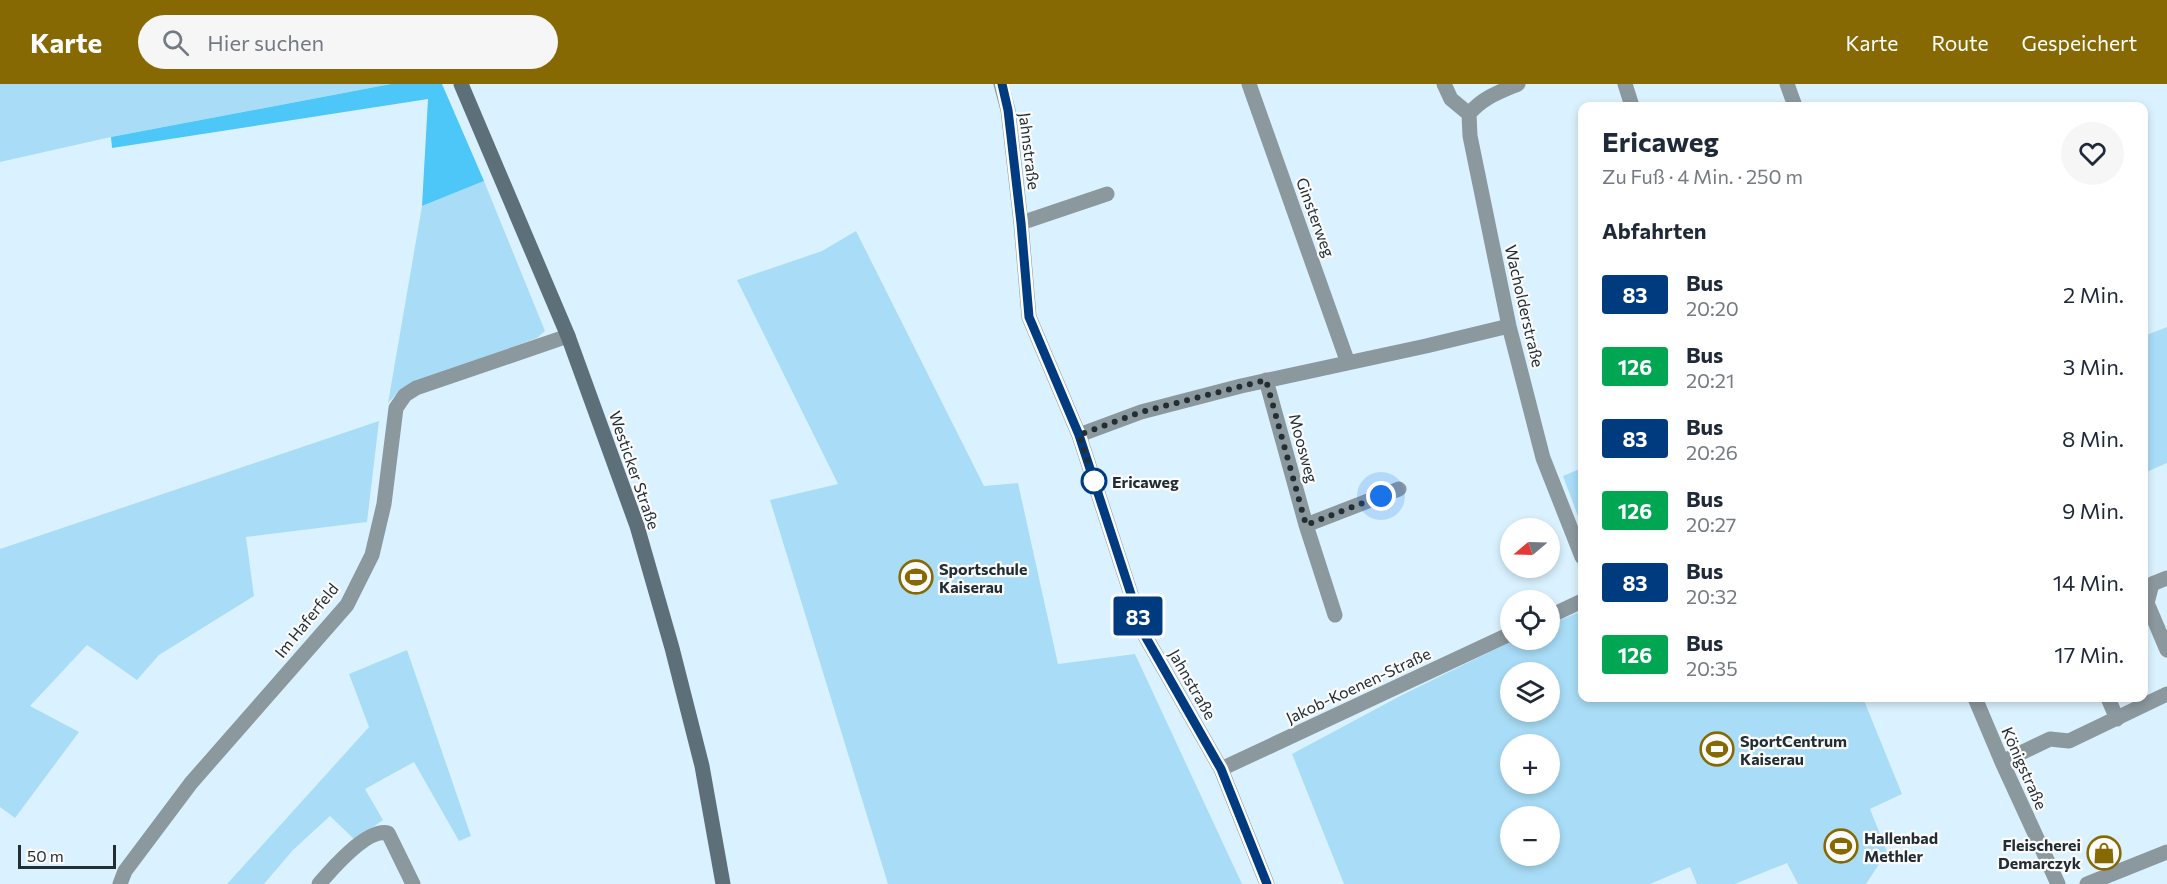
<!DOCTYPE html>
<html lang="de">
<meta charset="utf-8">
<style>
body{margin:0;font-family:Commissioner,sans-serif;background:#f6f6f7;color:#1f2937;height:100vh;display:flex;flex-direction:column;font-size:22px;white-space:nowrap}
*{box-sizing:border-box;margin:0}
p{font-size:20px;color:#747a83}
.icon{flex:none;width:33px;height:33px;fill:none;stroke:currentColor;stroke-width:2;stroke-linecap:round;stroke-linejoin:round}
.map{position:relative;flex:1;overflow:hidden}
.details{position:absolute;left:1578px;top:18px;width:570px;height:600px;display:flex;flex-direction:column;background:#fff;border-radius:12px;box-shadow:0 3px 9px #0003}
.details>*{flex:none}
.badge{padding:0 12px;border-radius:4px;font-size:21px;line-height:39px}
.needle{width:39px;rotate:251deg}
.buttons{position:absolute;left:1500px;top:434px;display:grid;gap:12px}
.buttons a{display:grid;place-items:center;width:60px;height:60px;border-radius:50%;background:#fff;box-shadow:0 3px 9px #0003;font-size:30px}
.scale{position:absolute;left:18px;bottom:15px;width:98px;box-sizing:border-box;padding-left:6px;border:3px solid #222e34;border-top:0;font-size:16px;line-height:21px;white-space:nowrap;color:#222e34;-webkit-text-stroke:4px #fbfbfb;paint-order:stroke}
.you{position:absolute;width:30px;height:30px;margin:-15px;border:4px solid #fff;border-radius:50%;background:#1a73e8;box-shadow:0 0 0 9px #1a73e833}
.map>.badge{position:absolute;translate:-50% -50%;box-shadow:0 0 0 3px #fff}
h2{padding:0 24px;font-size:22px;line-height:54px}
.round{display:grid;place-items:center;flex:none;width:63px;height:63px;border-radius:32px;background:#f6f6f7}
.headline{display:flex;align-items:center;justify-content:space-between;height:102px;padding:0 24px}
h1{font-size:28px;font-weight:700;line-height:45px}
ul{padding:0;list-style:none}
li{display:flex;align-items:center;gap:18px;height:72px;padding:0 24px}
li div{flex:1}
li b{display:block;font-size:22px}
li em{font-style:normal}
li .badge{min-width:66px;font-weight:700;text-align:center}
header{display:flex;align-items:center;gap:36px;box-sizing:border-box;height:84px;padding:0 30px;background:#876904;color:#fff}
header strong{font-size:28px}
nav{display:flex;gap:33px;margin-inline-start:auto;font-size:21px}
.search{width:420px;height:54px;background:#f6f6f7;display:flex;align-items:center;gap:15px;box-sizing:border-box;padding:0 21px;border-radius:33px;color:#747a83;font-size:22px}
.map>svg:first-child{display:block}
</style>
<header>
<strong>Karte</strong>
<div class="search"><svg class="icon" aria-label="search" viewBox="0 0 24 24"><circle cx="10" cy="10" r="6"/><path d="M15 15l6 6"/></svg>Hier suchen</div>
<nav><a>Karte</a><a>Route</a><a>Gespeichert</a></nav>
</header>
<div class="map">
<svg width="2167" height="800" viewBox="0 0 2167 800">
<rect width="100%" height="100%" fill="#daf2ff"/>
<!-- green -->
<path fill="#a9ddf7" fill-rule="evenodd" d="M0,0H391L111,53L0,78Z
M484,97L545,247L537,254L402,304L388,319L422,122Z
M856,147L984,402L1018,399L1058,580L1135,570L1242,800H888L770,416L838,400L737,196L822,167Z
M2167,243V379L2144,389V252Z
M379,337L367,438L246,453L254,512L159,571L137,596L87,561L30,622L79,648L15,734L0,723V465Z
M1582,384V443L1563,392Z
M1582,527V614H1863L1902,710L1870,725L1887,768L1866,800H1798L1787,779L1735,800H1697L1690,783L1650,800H1344L1292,670L1402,611L1516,555H1550V540ZM1510,588H1550V627H1510ZM1510,660H1550V699H1510ZM1510,732H1550V771H1510Z
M407,566L471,752L459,757L414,678L365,705L383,736L355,756L330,732L293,766L264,800H227L369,643L349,590Z"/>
<!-- forest -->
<path fill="#4dc6f8" d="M391,0H442L484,97L422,122L428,15L112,64L111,53Z"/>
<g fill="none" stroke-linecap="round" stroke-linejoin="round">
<!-- street -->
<path stroke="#8b989e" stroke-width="15" d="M1001,0L1008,26L1021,139L1029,233L1079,351L1144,550L1221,685L1267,800
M1249,0L1348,279
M1444,0L1451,15L1469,30
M1518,0C1499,8 1482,14 1469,30L1470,52L1509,242L1543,374L1582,473
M1625,0L1632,22
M1787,0L1795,22
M1021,139L1107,110
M1266,296L1306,441L1335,531
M1079,351L1141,328L1241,302L1426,262L1509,242
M1306,441L1399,405
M2167,494L2152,500L2147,519L2167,566
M1550,532L1582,517
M1975,614L2002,678L2058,800
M2108,614L2117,635
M2002,678L2050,655L2069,657L2167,610
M1221,685L1510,550
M120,800L125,787L191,699L347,521L372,471L384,420L396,324L405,311L416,304L568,252
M319,800C331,786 367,744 388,749L413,800
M2087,800L2167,768"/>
<!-- secondary -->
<path stroke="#5d6f78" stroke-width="15" d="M461,0L568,252L637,442L672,564L702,682L723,800"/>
</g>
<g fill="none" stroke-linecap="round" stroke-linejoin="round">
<!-- line casing -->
<g stroke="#fff" stroke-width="14">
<path id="line" d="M1002,0L1008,26L1021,139L1029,233L1079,351L1144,550L1221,685L1267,800"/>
</g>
<!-- line -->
<use href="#line" stroke="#003b80" stroke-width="9"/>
<!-- walk -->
<path stroke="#222e34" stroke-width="6" stroke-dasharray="0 10.8" d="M1094,397L1096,402L1079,351L1141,328L1266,296L1306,441L1381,412"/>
</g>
<!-- icons -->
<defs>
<g id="stadium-ring" transform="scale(1.725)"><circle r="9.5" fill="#fbfbfb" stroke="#876904" stroke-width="1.5"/><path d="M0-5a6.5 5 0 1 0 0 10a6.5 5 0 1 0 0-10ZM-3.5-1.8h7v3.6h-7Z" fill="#876904"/></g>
<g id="shop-ring" transform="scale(1.725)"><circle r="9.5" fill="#fbfbfb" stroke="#876904" stroke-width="1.5"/><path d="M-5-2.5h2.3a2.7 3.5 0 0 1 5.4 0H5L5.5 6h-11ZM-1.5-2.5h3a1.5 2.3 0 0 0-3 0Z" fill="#876904"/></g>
</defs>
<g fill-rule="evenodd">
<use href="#stadium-ring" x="916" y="493"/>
<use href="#stadium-ring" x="1717" y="665"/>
<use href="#stadium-ring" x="1841" y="762"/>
<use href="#shop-ring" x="2104" y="769"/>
</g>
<!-- markers -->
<circle fill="#fff" stroke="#003b80" stroke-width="3" cx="1094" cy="397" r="12"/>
<g text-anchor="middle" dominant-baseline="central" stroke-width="4.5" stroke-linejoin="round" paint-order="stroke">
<!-- street labels -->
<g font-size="16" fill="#222e34" stroke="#fbfbfb">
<text transform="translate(1030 67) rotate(83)">Jahnstraße</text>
<text transform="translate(1316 133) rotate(70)">Ginsterweg</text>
<text transform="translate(1525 222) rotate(77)">Wacholderstraße</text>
<text transform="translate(1304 364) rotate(75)">Moosweg</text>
<text transform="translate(635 386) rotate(71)">Westicker Straße</text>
<text transform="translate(306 536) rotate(-51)">Im Haferfeld</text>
<text transform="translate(1193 600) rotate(60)">Jahnstraße</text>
<text transform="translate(1358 601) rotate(-25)">Jakob-Koenen-Straße</text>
<text transform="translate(2025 684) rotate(66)">Königstraße</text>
</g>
<!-- stop labels -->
<g font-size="16" font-weight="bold" fill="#222e34" stroke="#fbfbfb" text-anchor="start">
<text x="1112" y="397">Ericaweg</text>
</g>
<!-- poi labels -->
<g font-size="16" font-weight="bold" fill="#222e34" stroke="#fbfbfb" text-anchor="start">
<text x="939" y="484">Sportschule<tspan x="939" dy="18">Kaiserau</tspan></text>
<text x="1740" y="656">SportCentrum<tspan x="1740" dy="18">Kaiserau</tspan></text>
<text x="1864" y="753">Hallenbad<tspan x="1864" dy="18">Methler</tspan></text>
<text x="2081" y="760" text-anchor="end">Fleischerei<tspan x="2081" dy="18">Demarczyk</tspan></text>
</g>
</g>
</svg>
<div class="buttons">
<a><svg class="needle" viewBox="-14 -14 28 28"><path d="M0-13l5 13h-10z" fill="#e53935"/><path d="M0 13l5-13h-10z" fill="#747a83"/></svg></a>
<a><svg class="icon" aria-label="locate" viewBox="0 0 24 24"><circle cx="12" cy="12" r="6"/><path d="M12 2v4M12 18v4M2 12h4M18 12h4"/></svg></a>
<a><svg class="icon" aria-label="layers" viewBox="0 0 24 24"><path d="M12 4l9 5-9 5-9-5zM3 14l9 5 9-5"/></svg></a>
<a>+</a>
<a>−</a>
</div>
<div class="scale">50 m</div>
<div class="you" style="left:1381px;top:412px"></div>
<b class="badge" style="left:1138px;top:532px;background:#003b80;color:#fff">83</b>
<section class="details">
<div class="headline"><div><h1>Ericaweg</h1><p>Zu Fuß · 4 Min. · 250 m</p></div><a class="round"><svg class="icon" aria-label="heart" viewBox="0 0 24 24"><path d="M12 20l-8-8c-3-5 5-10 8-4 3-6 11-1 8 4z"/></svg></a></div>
<h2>Abfahrten</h2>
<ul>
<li><span class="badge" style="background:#003b80;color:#fff">83</span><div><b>Bus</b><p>20:20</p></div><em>2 Min.</em></li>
<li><span class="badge" style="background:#00a651;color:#fff">126</span><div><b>Bus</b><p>20:21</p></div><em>3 Min.</em></li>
<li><span class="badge" style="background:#003b80;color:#fff">83</span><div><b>Bus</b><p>20:26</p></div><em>8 Min.</em></li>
<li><span class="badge" style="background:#00a651;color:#fff">126</span><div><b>Bus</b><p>20:27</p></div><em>9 Min.</em></li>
<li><span class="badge" style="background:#003b80;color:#fff">83</span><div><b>Bus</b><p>20:32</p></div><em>14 Min.</em></li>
<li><span class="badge" style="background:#00a651;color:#fff">126</span><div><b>Bus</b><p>20:35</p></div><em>17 Min.</em></li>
</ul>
</section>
</div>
